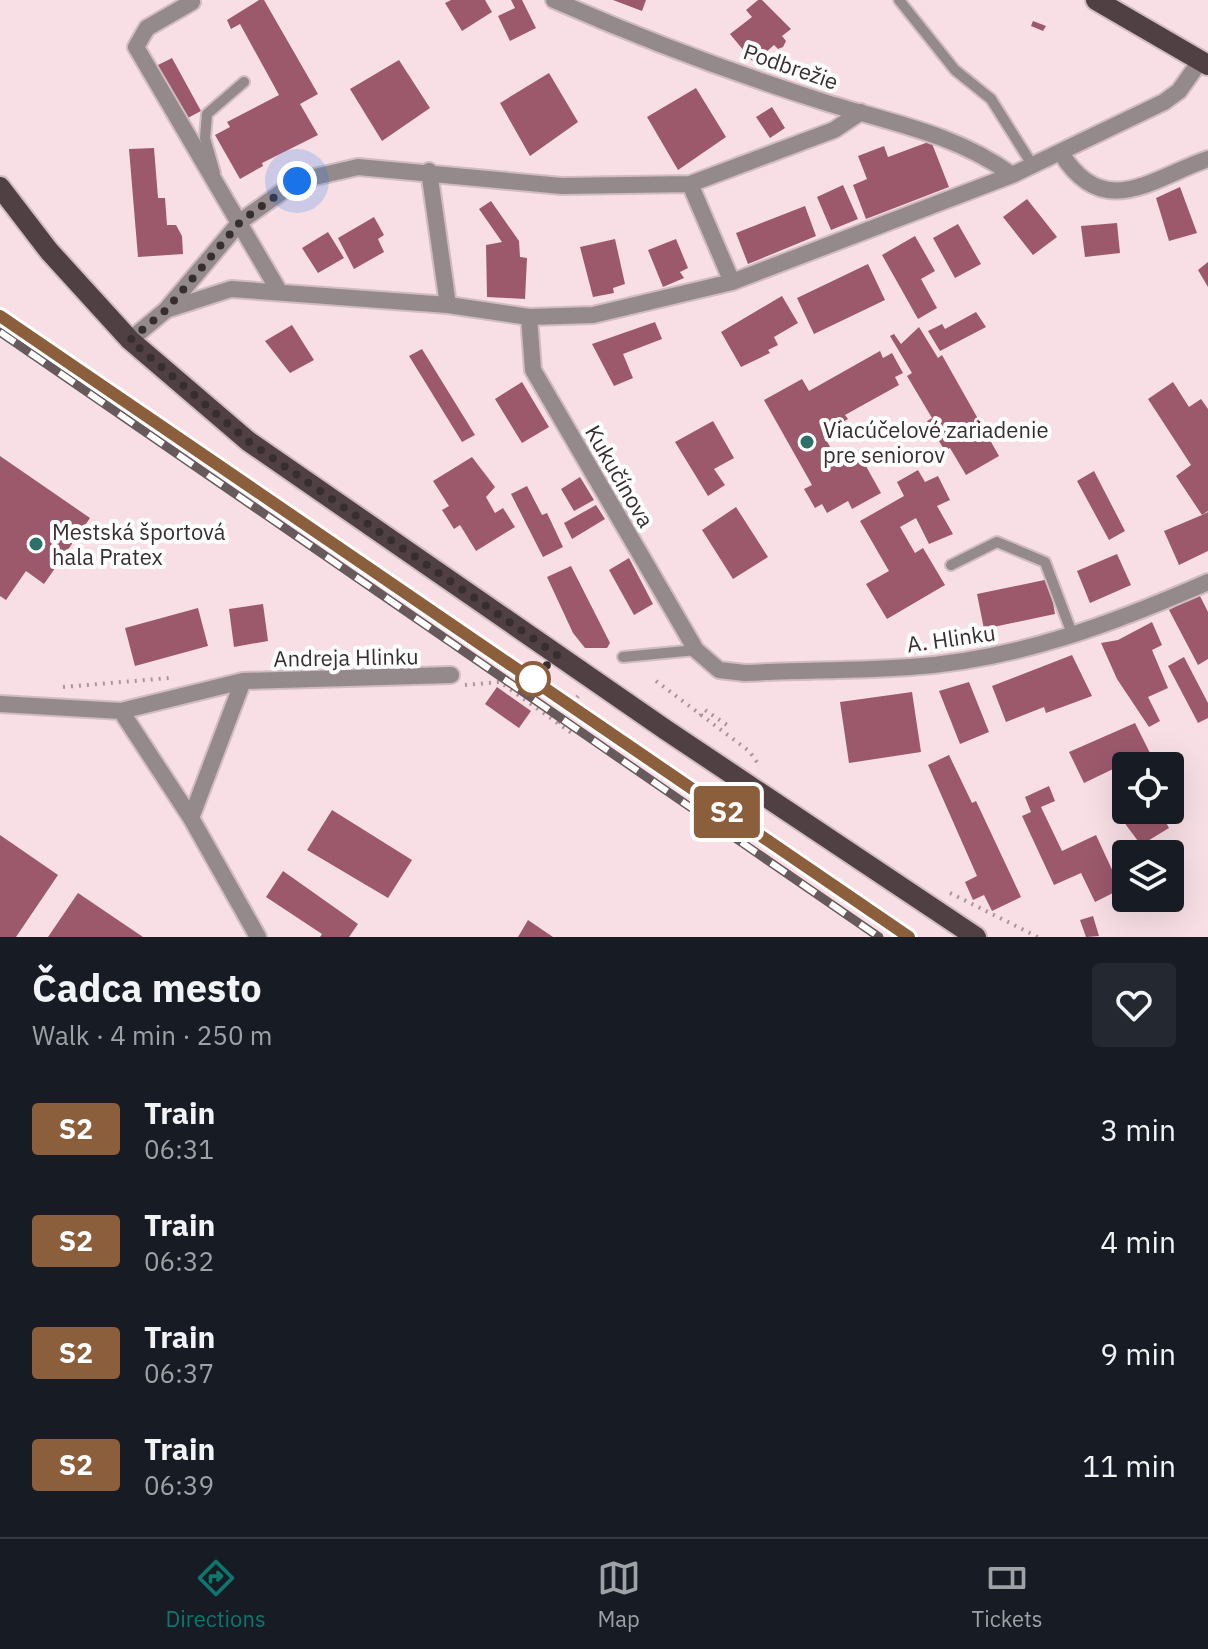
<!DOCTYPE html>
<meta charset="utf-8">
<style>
body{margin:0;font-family:"IBM Plex Sans",sans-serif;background:#242831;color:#f1f3f6;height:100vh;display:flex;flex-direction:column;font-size:30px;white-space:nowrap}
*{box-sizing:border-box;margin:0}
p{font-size:26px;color:#9ea1a6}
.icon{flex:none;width:44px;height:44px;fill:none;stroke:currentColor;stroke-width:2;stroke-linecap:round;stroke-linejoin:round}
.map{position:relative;height:937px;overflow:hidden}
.sheet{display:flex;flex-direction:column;background:#171b24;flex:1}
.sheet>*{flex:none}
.badge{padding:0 16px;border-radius:6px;font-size:28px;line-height:52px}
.buttons{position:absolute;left:1112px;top:752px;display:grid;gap:16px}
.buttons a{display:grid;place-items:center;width:72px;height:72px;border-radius:8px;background:#171b24;box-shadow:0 8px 32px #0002;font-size:40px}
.you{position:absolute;width:40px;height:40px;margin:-20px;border:6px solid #fff;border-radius:50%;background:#1a73e8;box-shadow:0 0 0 12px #1a73e833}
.map>.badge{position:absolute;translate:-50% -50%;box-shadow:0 0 0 4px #fff}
.round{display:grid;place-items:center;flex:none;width:84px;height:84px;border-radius:8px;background:#242831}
.summary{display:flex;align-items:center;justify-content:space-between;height:136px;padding:0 32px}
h1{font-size:38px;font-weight:700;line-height:60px}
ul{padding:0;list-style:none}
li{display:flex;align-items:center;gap:24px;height:112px;padding:0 32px}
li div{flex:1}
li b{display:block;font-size:30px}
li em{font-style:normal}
li .badge{min-width:88px;font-weight:700;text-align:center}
.tabs{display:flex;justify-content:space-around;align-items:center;height:112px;border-top:2px solid #363941;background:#171b24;font-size:22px;color:#9ea1a6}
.tabs a{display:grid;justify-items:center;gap:4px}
.tabs .active{color:#0f766e}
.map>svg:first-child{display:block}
</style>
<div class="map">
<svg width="1208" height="937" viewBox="0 0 1208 937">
<rect width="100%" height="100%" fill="#f8dfe5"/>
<!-- building -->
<path fill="#9c596c" d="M259,0H264L318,94L300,104L318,135L262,163L263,166L240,179L215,135L230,127L227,122L279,95L240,24L231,29L227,20Z
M451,0H485L492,12L462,31L445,3Z
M511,0H522L536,28L510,41L498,16L515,8Z
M613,0H646L642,11Z
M758,0H762L791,29L782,36L786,41L783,47L778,49L774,45L754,63L730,34L752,17L746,10Z
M1033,21L1046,26L1043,31L1031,26Z
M172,58L201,111L184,120L154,67Z
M399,60L430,108L382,141L350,89Z
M549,73L578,122L530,156L500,103Z
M696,88L726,137L678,170L647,117Z
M772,107L785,128L770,138L756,117Z
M931,141L949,187L866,219L853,185L867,179L858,156L884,146L888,157Z
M154,148L158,198H165L167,225H176L182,236L183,254L138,257L129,149Z
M843,185L858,219L831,230L817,197Z
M1180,187L1197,233L1169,241L1156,198Z
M1027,199L1057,237L1033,255L1003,217Z
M491,201L519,241L520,257L527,258L525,299L487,297L486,245L502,242L479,209Z
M805,206L816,236L748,264L736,233Z
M374,217L384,235L378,239L384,252L354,269L338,238Z
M1117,223L1120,253L1085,257L1081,226Z
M958,224L981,264L955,278L933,238Z
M328,232L344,258L318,273L302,248Z
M915,236L935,271L921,279L937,308L918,319L882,255Z
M615,239L625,284L613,288L614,293L593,297L580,247Z
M676,239L688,268L680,272L684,278L663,287L648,250Z
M1208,262V287L1198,270Z
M868,264L885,300L814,334L797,298Z
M782,296L798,323L774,337L778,345L768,350L770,353L741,367L721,332Z
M976,312L986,327L940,351L928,331L942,324L945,329Z
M655,322L662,339L623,354L633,378L614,386L592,344Z
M292,325L314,360L290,373L265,341Z
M919,327L938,358L942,355L999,456L966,475L950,448L945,451L927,421L932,418L907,376L912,373L890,336L894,334L901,344Z
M422,349L475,435L462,442L409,356Z
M880,351L883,358L892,353L903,373L895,377L899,385L845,415L848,419L823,434L834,454L842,450L851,465L862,459L881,493L852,509L848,501L827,513L822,504L815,508L804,489L812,485L764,400L802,379L809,391Z
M522,382L549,427L522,443L495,399Z
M1173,382L1189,407L1201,399L1208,409V511L1202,515L1208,512V551L1179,565L1164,531L1202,515L1176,476L1191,465L1148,399Z
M713,421L734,458L714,469L725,485L708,496L675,442Z
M0,456L90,518L44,584L26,571L6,600L0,596Z
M472,457L495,487L486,497L495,513L503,508L515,527L476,551L460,525L454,529L442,510L449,506L433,481Z
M918,470L925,482L938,476L950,500L937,506L953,534L929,544L916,518L900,527L915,553L923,548L945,585L887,619L866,584L889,571L860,521L904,496L897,482Z
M1094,471L1125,531L1109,540L1077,481Z
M580,477L594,500L574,511L561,489Z
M527,486L542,515L547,513L563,547L543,557L511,494Z
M596,505L605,519L572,539L564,523Z
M736,507L768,557L733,579L702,530Z
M1117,554L1131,585L1090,603L1077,571Z
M629,558L653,604L634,615L609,570Z
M571,566L610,643L607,648H585L573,633L547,577Z
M1049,579L1055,614L984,629L977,594Z
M1199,594L1208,612V659L1198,665L1169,610Z
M263,604L268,641L234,647L229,609Z
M198,608L208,646L135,666L125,628Z
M1152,622L1162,645L1152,650L1168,688L1148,697L1160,721L1149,727L1117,679L1101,643L1118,640Z
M1072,655L1092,696L1046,713L1044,707L1006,722L992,686Z
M1184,657L1208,703V718L1198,723L1168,666Z
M969,682L989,732L960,744L939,691Z
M497,687L531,711L519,728L485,704Z
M912,692L921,752L849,763L840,702Z
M1135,723L1152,757L1158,755L1163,766H1140L1136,758L1084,783L1069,752Z
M949,755L972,803L976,801L1021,897L992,911L984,895L973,900L965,882L977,876L928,765Z
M1049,786L1055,801L1041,807L1062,851L1096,835L1121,889L1095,902L1081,873L1054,885L1022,816L1031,812L1025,797Z
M1126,809L1159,810L1169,828L1141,845L1126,825L1121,812Z
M332,810L412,860L388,898L307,850Z
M0,835L58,875L16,937H0Z
M283,871L358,924L349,937H320L322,934L266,897Z
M78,893L143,937H48Z
M1093,916L1099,936L1086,937L1080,920Z
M528,920L553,937H518Z"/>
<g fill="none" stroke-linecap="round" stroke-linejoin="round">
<!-- lane casing -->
<g stroke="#d1bcc1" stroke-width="14">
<path id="lane" d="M899,0L955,70L991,99L1033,166
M215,173L205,138L207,114L244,82
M951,565L997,542L1045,562L1073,636
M623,657L696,650"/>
</g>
<!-- street casing -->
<g stroke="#d1bcc1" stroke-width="20">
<path id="street" d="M554,0C642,39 733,73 824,102C888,122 957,134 1012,175
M192,2L147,28L136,47L279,291
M1061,153C1104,223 1154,177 1208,159
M429,171L448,305
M690,184L732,282
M166,310L231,289L448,305L529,317L593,315L732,282L1012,175L1164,102L1179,91L1201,60
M529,317L533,370L696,650L719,670L745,673C800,670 855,671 910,667C1016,660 1112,624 1208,582
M130,340L166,310L241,221L297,181L358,167L562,186L690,184L834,130L861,112
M0,704L121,711L243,681L451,675
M121,711L191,818L258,937
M191,818L243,681"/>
</g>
<!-- primary casing -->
<g stroke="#d1bcc1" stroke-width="24">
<path id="primary" d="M1096,0L1208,65
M0,187L49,251L130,340L248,441L666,730L976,937"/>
</g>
<!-- path -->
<path stroke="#a9969b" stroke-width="4" stroke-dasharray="2 6" stroke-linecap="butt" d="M656,681L749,751L759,765
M465,685L500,682L573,734
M63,687L169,678
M700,716L705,710L727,725
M558,723L578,696
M950,893L1038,937"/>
<!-- lane -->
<use href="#lane" stroke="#948a8c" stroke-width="10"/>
<!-- street -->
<use href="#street" stroke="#948a8c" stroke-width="16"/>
<!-- primary -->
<use href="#primary" stroke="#504043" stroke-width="20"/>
<!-- rail casing -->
<g stroke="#675a5d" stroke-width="9">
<path id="rail" d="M0,315L908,937
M0,332L879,937"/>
</g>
<!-- rail -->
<use href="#rail" stroke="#fff" stroke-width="6" stroke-dasharray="18" stroke-linecap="butt"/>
</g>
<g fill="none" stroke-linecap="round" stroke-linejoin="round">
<!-- line casing -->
<g stroke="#fff" stroke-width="18">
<path id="line" d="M0,316L909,937"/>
</g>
<!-- line -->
<use href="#line" stroke="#8b5e3c" stroke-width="12"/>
<!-- walk -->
<path stroke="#372e30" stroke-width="8" stroke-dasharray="0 14.4" d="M297,181L241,221L166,310L130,340L248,441L557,655L533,679"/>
</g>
<!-- markers -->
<g fill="#2b7167" stroke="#fff" stroke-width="3">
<circle cx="807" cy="442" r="8"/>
<circle cx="36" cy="544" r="8"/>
</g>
<circle fill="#fff" stroke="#8b5e3c" stroke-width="4" cx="533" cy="679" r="16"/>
<g text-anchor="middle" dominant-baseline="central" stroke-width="8" stroke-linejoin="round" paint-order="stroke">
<!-- street labels -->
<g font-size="22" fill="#372e30" stroke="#fff">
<text transform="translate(791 66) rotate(19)">Podbrežie</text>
<text transform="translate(620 476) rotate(60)">Kukučínova</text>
<text transform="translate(951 638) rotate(-8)">A. Hlinku</text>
<text transform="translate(346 657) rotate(-1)">Andreja Hlinku</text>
</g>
<!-- poi labels -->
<g font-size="22" fill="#372e30" stroke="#fff" text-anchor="start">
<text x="823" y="429">Viacúčelové zariadenie<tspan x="823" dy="25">pre seniorov</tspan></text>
<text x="52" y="531">Mestská športová<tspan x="52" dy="25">hala Pratex</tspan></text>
</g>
</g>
</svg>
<div class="buttons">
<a><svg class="icon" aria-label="locate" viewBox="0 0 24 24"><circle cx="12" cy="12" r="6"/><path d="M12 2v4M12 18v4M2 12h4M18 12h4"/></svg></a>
<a><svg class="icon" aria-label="layers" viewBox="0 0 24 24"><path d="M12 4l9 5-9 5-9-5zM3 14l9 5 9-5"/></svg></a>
</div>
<div class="you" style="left:297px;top:181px"></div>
<b class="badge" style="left:727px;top:812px;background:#8b5e3c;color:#fff">S2</b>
</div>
<section class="sheet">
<div class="summary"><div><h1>Čadca mesto</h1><p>Walk · 4 min · 250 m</p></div><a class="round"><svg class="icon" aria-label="heart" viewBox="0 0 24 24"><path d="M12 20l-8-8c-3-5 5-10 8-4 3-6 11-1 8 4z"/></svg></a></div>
<ul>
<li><span class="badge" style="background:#8b5e3c;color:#fff">S2</span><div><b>Train</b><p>06:31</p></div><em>3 min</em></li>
<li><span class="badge" style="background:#8b5e3c;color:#fff">S2</span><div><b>Train</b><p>06:32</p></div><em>4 min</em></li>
<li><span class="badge" style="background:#8b5e3c;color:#fff">S2</span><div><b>Train</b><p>06:37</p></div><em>9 min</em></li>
<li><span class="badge" style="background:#8b5e3c;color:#fff">S2</span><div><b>Train</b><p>06:39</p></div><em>11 min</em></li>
</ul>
</section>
<nav class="tabs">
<a class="active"><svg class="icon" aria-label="directions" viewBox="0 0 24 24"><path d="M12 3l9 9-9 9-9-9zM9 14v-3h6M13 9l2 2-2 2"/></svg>Directions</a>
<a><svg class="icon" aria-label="map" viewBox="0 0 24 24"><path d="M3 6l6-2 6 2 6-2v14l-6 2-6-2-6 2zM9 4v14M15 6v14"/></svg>Map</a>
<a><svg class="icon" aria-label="tickets" viewBox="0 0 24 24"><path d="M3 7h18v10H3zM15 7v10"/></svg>Tickets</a>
</nav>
